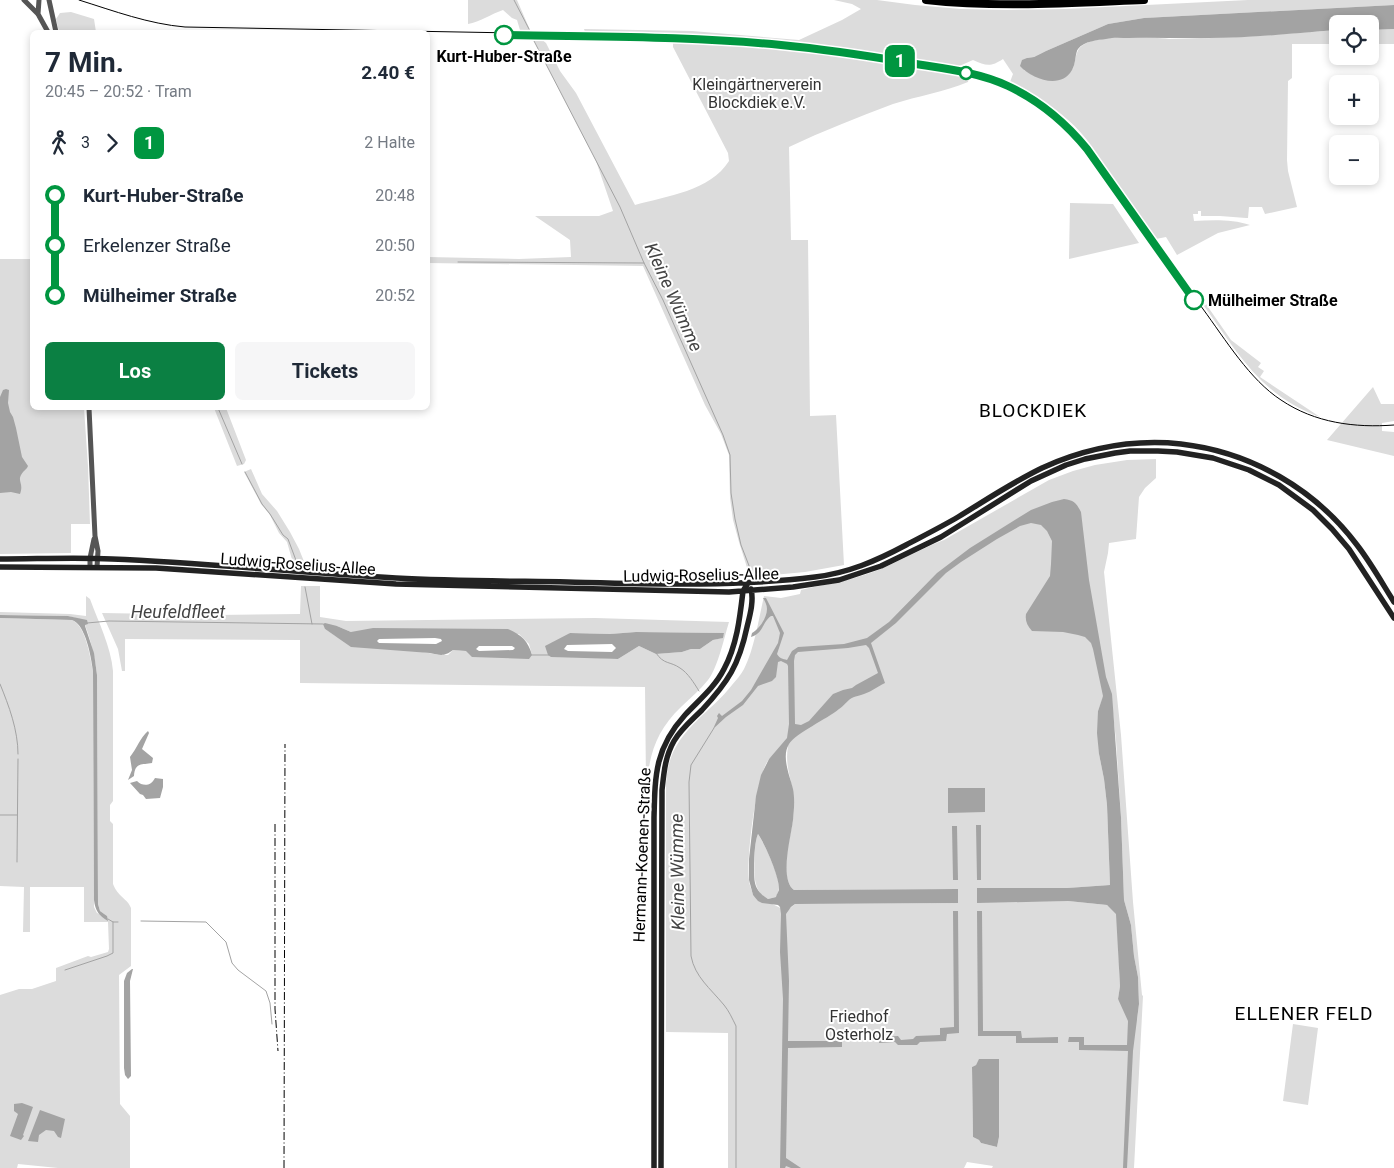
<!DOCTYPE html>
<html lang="de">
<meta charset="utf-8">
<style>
body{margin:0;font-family:Roboto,sans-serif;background:#f6f6f7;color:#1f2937;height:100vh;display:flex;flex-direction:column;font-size:19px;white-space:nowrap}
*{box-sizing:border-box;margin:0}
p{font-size:16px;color:#747a83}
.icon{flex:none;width:28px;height:28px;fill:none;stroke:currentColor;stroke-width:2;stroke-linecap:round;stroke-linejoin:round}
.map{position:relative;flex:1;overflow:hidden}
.panel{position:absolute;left:30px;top:30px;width:400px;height:380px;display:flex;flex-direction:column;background:#fff;border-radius:8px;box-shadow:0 2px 8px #0003}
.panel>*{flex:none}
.badge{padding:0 10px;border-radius:8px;font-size:18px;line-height:32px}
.fabs{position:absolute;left:1329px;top:15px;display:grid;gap:10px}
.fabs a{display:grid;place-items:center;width:50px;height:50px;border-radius:8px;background:#fff;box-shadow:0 2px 8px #0003;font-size:25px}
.map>.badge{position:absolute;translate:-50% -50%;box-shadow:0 0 0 2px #fff}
.legs{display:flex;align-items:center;gap:8px;height:55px;padding:0 15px;font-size:16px}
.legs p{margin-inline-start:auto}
.overview{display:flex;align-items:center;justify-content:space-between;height:85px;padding:0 15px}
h1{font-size:28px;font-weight:700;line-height:38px}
.cta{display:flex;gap:10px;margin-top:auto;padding:10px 15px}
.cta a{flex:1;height:58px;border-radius:8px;background:#0b8043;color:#fff;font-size:20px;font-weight:700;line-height:58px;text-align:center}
.cta a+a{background:#f6f6f7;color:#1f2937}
ul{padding:0 15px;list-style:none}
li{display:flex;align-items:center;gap:18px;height:50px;font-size:19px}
li i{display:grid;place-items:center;width:8px;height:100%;margin:0 6px;background:currentColor}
li i::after{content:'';width:12px;height:12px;margin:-6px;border:4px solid;border-radius:50%;background:#fff}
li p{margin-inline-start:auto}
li:first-child i{background:linear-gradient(#0000 50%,currentColor 0)}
li:last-child i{background:linear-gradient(currentColor 50%,#0000 0)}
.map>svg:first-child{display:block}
</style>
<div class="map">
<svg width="1394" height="1168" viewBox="0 0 1394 1168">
<rect width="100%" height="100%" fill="#fff"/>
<!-- green -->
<path fill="#dcdcdc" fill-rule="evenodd" d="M468,0H517L530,30H520L517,20L512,18L503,10C491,14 480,22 468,24Z
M834,0H877L915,5L961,9L1007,10L1065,9L1248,0H1394V5L1144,18L1108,24L1046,51L1034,57L1027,58L1024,70L1034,76L1073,69C1076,60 1075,50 1083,45C1100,34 1149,37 1169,39C1183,39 1198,39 1212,38C1254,37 1296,33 1337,30V44H1292V78L1288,81L1287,160L1288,171L1297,207L1265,214L1262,207H1249L1248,218H1246L1220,216H1201V211H1198V214H1193L1194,221C1212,220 1232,219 1250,225L1218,233L1177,255L1166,237L1156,239C1141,218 1127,198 1112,177C1099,157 1086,135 1068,120C1051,105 1031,92 1010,82L1013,74L1003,59C991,67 986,66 973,60L957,67L872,52L744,38L695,35L585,32L584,29L692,31L799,40L842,20L861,9L852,4Z
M71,12L94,19L96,32H59L56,19L60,13Z
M1394,29V44H1370V30Z
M532,37L540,38L546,43L560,71L576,93L635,205C667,196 710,191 729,161L728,153L673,47V40L773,46L819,52L935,69V71L969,77L968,82C944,92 918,96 893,104C858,117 823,131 789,147L791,240H808L810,416L836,415L844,565L805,572L750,577L739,542L733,520L730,498L729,455L721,434L705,405L643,266L428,263V257L519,259L571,257L570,240L535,216H599L613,211L596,161Z
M1070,203L1113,204L1139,243L1069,259Z
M0,259H32V408H84L88,466L90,524H71V553L0,554Z
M1214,300L1213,303L1208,307L1231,340L1261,363L1258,367L1264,371L1260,377L1320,417C1261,396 1238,353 1204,306Z
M1373,387L1381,404H1394V421L1382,423V431L1394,432V456L1327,440Z
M214,408H226L246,460L244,464L237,466Z
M1156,459V478L1145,488L1139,497L1136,539L1109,543L1108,553L1104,572L1121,735L1133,902L1142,995L1143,996L1134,1168H992L993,1166L967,1162L964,1168H728V1033L666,1032V783C667,777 667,770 669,764C678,729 712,711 732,685C736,680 741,675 744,669C754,650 759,618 764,596L781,598L800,594L801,590C825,584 849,581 873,572C897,563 920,549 944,540L1049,480L1073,471L1095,465L1127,460ZM1111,695L1116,740L1121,817L1124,900L1131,925L1134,956L1138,977L1139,1004L1137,1020L1118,999L1120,986L1117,914L1107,905L1068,901L977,902V888H1067L1110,885L1107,805L1104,779L1099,754L1098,711L1103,697ZM788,746C785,764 790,775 793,792C794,801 794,810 793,819C791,836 778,878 794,890L958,889V903L795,904L787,911L753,895C752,890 749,885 749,880C746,859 756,775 769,759C774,754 782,750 788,746ZM980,1059H999V1137L997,1147L981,1143L979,1140L973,1137L972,1067L976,1065Z
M251,469L262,494L277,511L290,532L299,549L305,564L293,563L287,542L279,533L270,515L261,504L244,472Z
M301,586H320V617L346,621L595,618L729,622C724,638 718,667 708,680C700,690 690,698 681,707C658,729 650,751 647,782H646L645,687L300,683V640L125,639V671H122L118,649L102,613L217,615L300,614ZM337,626L351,632L519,634L529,644L532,655L453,650L448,655H440L337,637L325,629ZM636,632L724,633L722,638L713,640L700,649H691L682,652L656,654L639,646L618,659L548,655L570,633L610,634Z
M86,596L90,599C98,621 111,647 113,671V801L110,805V821L113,824V884C118,897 128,899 131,908V966L119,975L120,1104L130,1116V1168H58L18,1164L17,1168H0V995L19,989H32L56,981V968L88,956L91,957L108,952L109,949L108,922H84V887H30V932H23L24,887L0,886V618L72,620C86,626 90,657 93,671L94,900V907L97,913L107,916L100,911L98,904L97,675C95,656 90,637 83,620L68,616L0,615V612L70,614L86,616Z
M758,834C765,845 780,876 779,889C778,892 777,895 776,897L768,899C762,895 758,892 756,884C753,876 754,841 758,834Z
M1293,1024L1318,1028L1308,1105L1283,1101Z"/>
<!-- water -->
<path fill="#a3a3a3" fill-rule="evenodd" d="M1394,5V29L1370,30V24H1338L1337,30C1295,33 1252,38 1209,38C1182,39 1156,37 1129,38C1122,38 1114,37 1106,39C1098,40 1084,41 1078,49C1075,53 1076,64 1072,70C1061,90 1032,79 1020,66L1022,60L1027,58L1034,57L1046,51L1108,24L1144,18Z
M6,389L9,390L8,403L10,412L13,417L16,428L22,457L28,466L27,468C13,481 25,481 20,494L11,492L0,493V397L3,390Z
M1064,499C1074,500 1077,504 1081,512L1089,580L1106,677L1112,694L1121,817L1124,900L1131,925L1134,956L1138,977L1139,1004L1133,1051L1127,1168H1123L1128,1051L1079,1050V1042H1068L1069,1037H1084V1045H1127L1128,1021L1118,999L1120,986L1116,914L1107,905L1068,901L977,903V888H1067L1110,885L1107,805L1104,779L1099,754L1097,733L1098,711L1103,696L1093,649L1091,643L1085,637L1078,635L1063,632L1032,631C1027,625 1025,621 1026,614L1050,576L1051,564L1052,541L1047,531L1041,525L1031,523L1020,526L997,539L961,562L946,573L896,623L871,643L885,683C877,687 869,693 861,695C859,696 856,696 854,697C848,699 844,706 839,709C827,719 796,733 789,744C781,757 790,776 793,789C795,799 794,810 793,820C791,837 779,879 794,890L958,889V903L795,904L791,907L786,914L789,981L788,1041H842V1047L788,1048L786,1158L801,1168H791L786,1166L785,1168H780L783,999L780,952L781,914L780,907L778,905L762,903L758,901L753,895L749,880V859L756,796L761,775L769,759L787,738L789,724L788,666L787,664L781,661L778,662L776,677L772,681L758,686L743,705L726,717L713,729L718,718L717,716L719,713L722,716L742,701L751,690L778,643L780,633L773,616H771C762,622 764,633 751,637L752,633C759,629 767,618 767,609C767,605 765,601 763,598H766L784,633L777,654C779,658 783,659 787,660L792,651L798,647L844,644L867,638L889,622L937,573L970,548L1031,510L1052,502ZM866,645L869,648L878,673L856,685L852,688L843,690L833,694L809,721L801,725L795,724L794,661L795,655L798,652L848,648ZM758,834C765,844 780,878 779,890C779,890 776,896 776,897L768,899C762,895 757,891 755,883C753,874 754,842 758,834Z
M0,615L68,616L87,620L88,624L85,625V626L94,653L97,675L98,904L100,911L107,916L108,921C99,916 95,910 94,900L93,671C91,657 86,625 72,620L0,618Z
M325,623L337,626L351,632L373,628L508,629C522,635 528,641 532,655L529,659L472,657L466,651L453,650C444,657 440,655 430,653L351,647L325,629L323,624ZM435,638L441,639L442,641L436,644L379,643L377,641L379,639ZM479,646H512L515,648L513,650L479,651L476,649Z
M636,632L724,633L723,638L713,640L700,649H691L682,652L656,654L639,646L618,659L551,657L548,655L545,646L570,633L610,634ZM612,644L616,648L612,652L568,651L564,649L567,645Z
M148,731L149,733L142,749L153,758L152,763C142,765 135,762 134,776L128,780L132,770L130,757C137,748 140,738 148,731Z
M155,778L163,779V787L160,798L146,799L143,795L140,794L130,783L137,781C143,787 151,786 155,778Z
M948,788H985V812L948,813Z
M976,825H981V880H977Z
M952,826H957L958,880H953Z
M953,911H958L959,1033L947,1034L946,1041L920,1042L917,1045H898L895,1042L879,1043V1037L898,1036L901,1040L913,1039L916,1036L940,1035V1028L954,1027Z
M977,911H982L983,1031H1021L1022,1038L1058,1037V1043H1016V1036H978Z
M132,969H133L130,981L131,1076L128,1079L125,1075L124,1068V981L127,973Z
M979,1059H999V1137L997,1147L981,1143L979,1140L973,1137L972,1067L976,1065Z
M22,1103L33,1107L23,1135L24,1136L21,1140L10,1136L18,1114L14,1111V1104Z
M40,1110L65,1119L61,1138L58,1137L54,1131L46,1130L39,1135L38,1142L28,1141Z"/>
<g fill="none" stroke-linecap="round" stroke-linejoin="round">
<!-- stream -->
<path stroke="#a3a3a3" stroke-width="1" d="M514,0L529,29
M534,41L620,207L644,263L663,300L723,435L730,455L731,493L735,519L741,545L753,576
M458,262L644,263
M218,408L242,464
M245,472L262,504L270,514L283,535L288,539L297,563
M305,587L312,624
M87,623L109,621L323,624
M656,653C664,665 670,661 680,668C688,673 694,683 699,691
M531,655H549
M0,684C9,706 18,730 18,754
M714,728L691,765L689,782L691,956C695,977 710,988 724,1005C729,1011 732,1018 736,1026V1168
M0,815H17
M17,862L18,759
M108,919L113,922H118
M141,921L206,922L226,942L232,963L238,970L266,991L270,1003L272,1024
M65,970L107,956L113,953V922"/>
<!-- tertiary -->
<path stroke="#555" stroke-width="5" d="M24,0L38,14L48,32
M49,0L56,32
M38,14L39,0
M89,408L95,536L98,551L97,567
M90,567V558L94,539"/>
<!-- secondary -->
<path stroke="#222" stroke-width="5.5" d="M0,559C37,559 75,557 112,559C207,563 301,573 396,578C453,581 511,581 568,582C650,584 733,587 815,577C848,573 876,561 906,545C923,536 941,527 958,517C986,500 1013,482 1042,468C1086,448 1133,439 1181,444C1251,452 1315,489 1357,545C1371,563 1382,583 1394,602
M0,567L156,568L396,584L729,592L793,587L839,580L881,566L941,537L1031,481L1066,465L1085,459L1115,453L1130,451H1158L1177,452L1213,458L1249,470L1279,485L1313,510L1332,529L1349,549L1394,618
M654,1168V818C655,775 655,748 685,715C699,700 715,687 724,669C737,645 740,617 743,591L748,583
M661,1168L662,790C664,772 665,757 674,741C681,729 692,720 702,710C728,682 739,665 747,627C750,615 754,601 751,589"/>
<!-- motorway -->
<path stroke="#000" stroke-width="8" d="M926,0C998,8 1071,3 1144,0"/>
<!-- tram -->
<path stroke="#000" stroke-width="1" d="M79,0C114,11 149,24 185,27L679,36C713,38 748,39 782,42C825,47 867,53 910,61C942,66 975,70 1006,83C1039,97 1066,120 1089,148C1127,201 1165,255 1203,309C1225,339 1250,380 1281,400C1315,423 1355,428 1394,425"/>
<!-- rail -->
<path stroke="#000" stroke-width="1" stroke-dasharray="8 2.5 1 2.5" stroke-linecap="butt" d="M275,824V1009L278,1051
M284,1168L285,744"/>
</g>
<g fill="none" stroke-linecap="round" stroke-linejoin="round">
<!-- line-1 casing -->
<g stroke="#fff" stroke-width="11">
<path id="line-1" d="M504,35C596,37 689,36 781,45C822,49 863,55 904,62C939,68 976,71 1008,86C1040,101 1065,122 1087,149L1194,300"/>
</g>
<!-- line-1 -->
<use href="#line-1" stroke="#009640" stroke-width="8"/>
</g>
<!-- markers -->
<g fill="#fff" stroke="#009640" stroke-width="2.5">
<circle cx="504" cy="35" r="9"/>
<circle cx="966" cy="73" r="6"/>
<circle cx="1194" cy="300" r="9"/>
</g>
<g text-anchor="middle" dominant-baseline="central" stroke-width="4" stroke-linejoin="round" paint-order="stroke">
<!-- stop labels -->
<g font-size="16" font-weight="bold" fill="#000" stroke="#fff">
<text x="504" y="56">Kurt-Huber-Straße</text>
<text x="1208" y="300" text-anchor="start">Mülheimer Straße</text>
</g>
<!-- park labels -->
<g font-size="16" fill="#333" stroke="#fff">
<text x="757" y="84">Kleingärtnerverein<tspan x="757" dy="18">Blockdiek e.V.</tspan></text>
<text x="859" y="1016">Friedhof<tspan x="859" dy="18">Osterholz</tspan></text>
</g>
<!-- street labels -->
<g font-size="16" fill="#000" stroke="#fff">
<text transform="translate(298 564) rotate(4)">Ludwig-Roselius-Allee</text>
<text transform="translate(701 575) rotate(-1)">Ludwig-Roselius-Allee</text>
<text transform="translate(642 855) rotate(-88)">Hermann-Koenen-Straße</text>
</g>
<!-- water labels -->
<g font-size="18" font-style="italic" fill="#444" stroke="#fff">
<text transform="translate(674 297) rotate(66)">Kleine Wümme</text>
<text x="178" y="611">Heufeldfleet</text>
<text transform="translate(677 872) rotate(-91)">Kleine Wümme</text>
</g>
<!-- quarter labels -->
<g font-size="19" letter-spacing="1" fill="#000" stroke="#fff">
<text x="1033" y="410">BLOCKDIEK</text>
<text x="1304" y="1013">ELLENER FELD</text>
</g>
</g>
</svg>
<div class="fabs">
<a><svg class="icon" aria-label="locate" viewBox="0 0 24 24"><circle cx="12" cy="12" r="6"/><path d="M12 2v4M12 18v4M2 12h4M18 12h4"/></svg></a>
<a>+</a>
<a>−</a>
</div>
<b class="badge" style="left:900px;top:61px;background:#009640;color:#fff">1</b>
<section class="panel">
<div class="overview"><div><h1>7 Min.</h1><p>20:45 – 20:52 · Tram</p></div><b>2.40 €</b></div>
<div class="legs"><svg class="icon" aria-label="walk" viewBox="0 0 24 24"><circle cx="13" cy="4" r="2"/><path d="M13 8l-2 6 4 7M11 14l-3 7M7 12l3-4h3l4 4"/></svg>3<svg class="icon" aria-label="forward" viewBox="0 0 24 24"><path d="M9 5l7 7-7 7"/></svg><b class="badge" style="background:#009640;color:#fff">1</b><p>2 Halte</p></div>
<ul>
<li><i style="color:#009640"></i><b>Kurt-Huber-Straße</b><p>20:48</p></li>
<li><i style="color:#009640"></i><span>Erkelenzer Straße</span><p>20:50</p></li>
<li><i style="color:#009640"></i><b>Mülheimer Straße</b><p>20:52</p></li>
</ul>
<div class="cta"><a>Los</a><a>Tickets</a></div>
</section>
</div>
